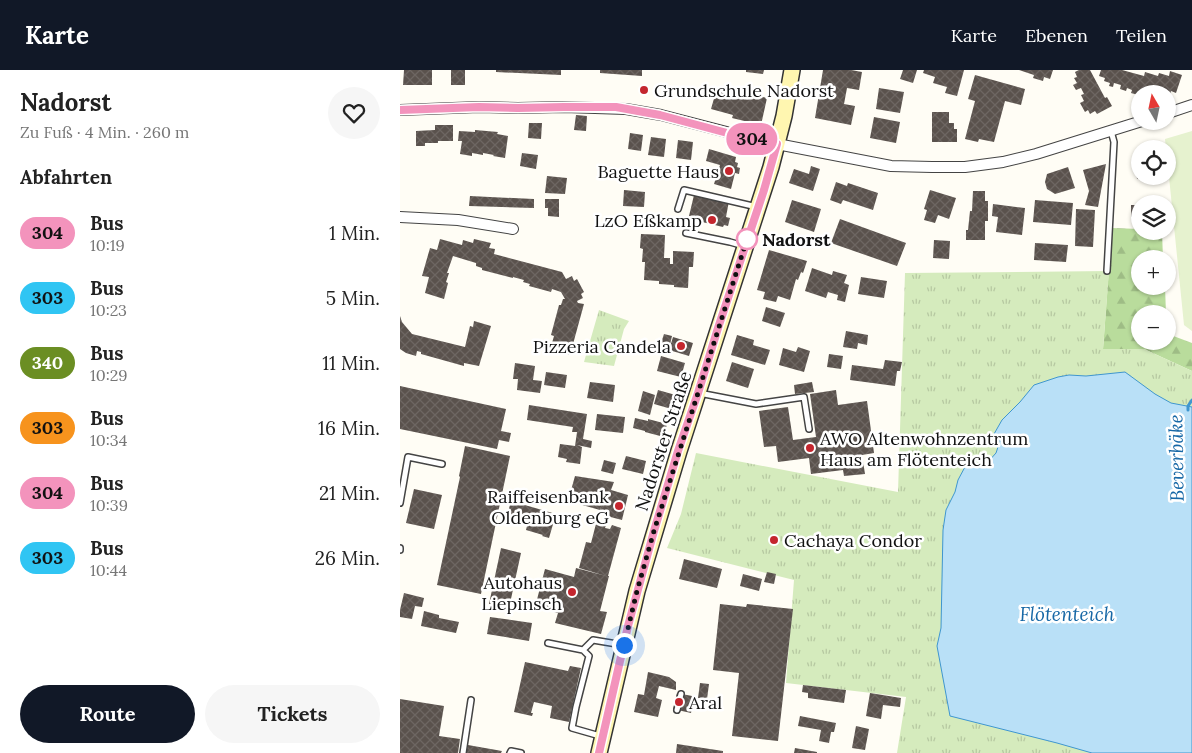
<!DOCTYPE html>
<html lang="de">
<meta charset="utf-8">
<style>
body{margin:0;font-family:Lora,serif;background:#f6f6f6;color:#222;height:100vh;display:flex;flex-direction:column;font-size:19px;white-space:nowrap}
*{box-sizing:border-box;margin:0}
p{font-size:16px;color:#767676}
.icon{flex:none;width:28px;height:28px;fill:none;stroke:currentColor;stroke-width:2;stroke-linecap:round;stroke-linejoin:round}
.map{position:relative;flex:1;overflow:hidden}
.details{display:flex;flex-direction:column;background:#fff;width:400px}
.details>*{flex:none}
.badge{padding:0 10px;border-radius:16px;font-size:18px;line-height:32px}
.needle{width:32px;rotate:351deg}
.controls{position:absolute;left:731px;top:15px;display:grid;gap:10px}
.controls a{display:grid;place-items:center;width:45px;height:45px;border-radius:50%;background:#fff;box-shadow:0 1px 4px #0004;font-size:25px}
.you{position:absolute;width:25px;height:25px;margin:-12px;border:4px solid #fff;border-radius:50%;background:#1a73e8;box-shadow:0 0 0 8px #1a73e833}
.map>.badge{position:absolute;translate:-50% -50%;box-shadow:0 0 0 2px #fff}
h2{padding:0 20px;font-size:19px;line-height:45px}
.round{display:grid;place-items:center;flex:none;width:52px;height:52px;border-radius:26px;background:#f6f6f6}
.headline{display:flex;align-items:center;justify-content:space-between;height:85px;padding:0 20px}
h1{font-size:24px;font-weight:800;line-height:38px}
.action{display:flex;gap:10px;margin-top:auto;padding:10px 20px}
.action a{flex:1;height:58px;border-radius:30px;background:#111827;color:#fff;font-size:20px;font-weight:800;line-height:58px;text-align:center}
.action a+a{background:#f6f6f6;color:#222}
ul{padding:0;list-style:none}
li{display:flex;align-items:center;gap:15px;height:65px;padding:0 20px}
li div{flex:1}
li b{display:block;font-size:19px}
li em{font-style:normal}
li .badge{min-width:55px;font-weight:700;text-align:center}
header{display:flex;align-items:center;gap:30px;box-sizing:border-box;height:70px;padding:0 25px;background:#111827;color:#fff}
header strong{font-size:24px}
nav{display:flex;gap:28px;margin-inline-start:auto;font-size:18px}
main{display:flex;flex:1;min-height:0}
.map>svg:first-child{display:block}
</style>
<header>
<strong>Karte</strong>
<nav><a>Karte</a><a>Ebenen</a><a>Teilen</a></nav>
</header>
<main>
<section class="details">
<div class="headline"><div><h1>Nadorst</h1><p>Zu Fuß · 4 Min. · 260 m</p></div><a class="round"><svg class="icon" aria-label="heart" viewBox="0 0 24 24"><path d="M12 20l-8-8c-3-5 5-10 8-4 3-6 11-1 8 4z"/></svg></a></div>
<h2>Abfahrten</h2>
<ul>
<li><span class="badge" style="background:#f393bc;color:#111">304</span><div><b>Bus</b><p>10:19</p></div><em>1 Min.</em></li>
<li><span class="badge" style="background:#30c5f3;color:#111">303</span><div><b>Bus</b><p>10:23</p></div><em>5 Min.</em></li>
<li><span class="badge" style="background:#6b8e23;color:#fff">340</span><div><b>Bus</b><p>10:29</p></div><em>11 Min.</em></li>
<li><span class="badge" style="background:#f7931d;color:#111">303</span><div><b>Bus</b><p>10:34</p></div><em>16 Min.</em></li>
<li><span class="badge" style="background:#f393bc;color:#111">304</span><div><b>Bus</b><p>10:39</p></div><em>21 Min.</em></li>
<li><span class="badge" style="background:#30c5f3;color:#111">303</span><div><b>Bus</b><p>10:44</p></div><em>26 Min.</em></li>
</ul>
<div class="action"><a>Route</a><a>Tickets</a></div>
</section>
<div class="map">
<svg width="792" height="683" viewBox="0 0 792 683">
<defs>
<pattern id="forest-firs" width="22" height="20" patternUnits="userSpaceOnUse" patternTransform="scale(1.25)"><rect width="22" height="20" fill="#b9dc9c"/><path d="M5 1l3.5 6h-7zM16 11l3.5 6h-7z" fill="#9ebc85"/></pattern>
<pattern id="park-tufts" width="24" height="20" patternUnits="userSpaceOnUse" patternTransform="scale(1.25)"><rect width="24" height="20" fill="#d5ebbd"/><path d="M3 7l-1-3M5 7V3M7 7l1-3M15 17l-1-3M17 17v-4M19 17l1-3" fill="none" stroke="#b6c8a1"/></pattern>
<pattern id="building-cross-hatch" width="8" height="8" patternUnits="userSpaceOnUse" patternTransform="scale(1.25)"><rect width="8" height="8" fill="#5a524d"/><path d="M0 0l8 8M0 8l8-8" fill="none" stroke="#6d6662"/></pattern>
</defs>
<rect width="100%" height="100%" fill="#fffdf5"/>
<!-- forest -->
<path fill="url(#forest-firs)" d="M712,158L740,159V161H762L763,189H740V216H765L766,244H740V271H768V264L792,273V301L744,279H703Z"/>
<!-- park -->
<path fill="url(#park-tufts)" d="M709,201L703,279H744L792,301V683H497L506,627L386,613L394,510L267,478L281,444L296,383L498,422L505,203Z
M199,240L229,251L224,259L214,296L184,292Z"/>
<!-- pitch -->
<path fill="#e6f2cf" d="M792,61V261L784,255L768,97V79H766L765,69Z"/>
<!-- water -->
<path fill="#b9e0f7" stroke="#3f96cf" d="M725,302L755,324L771,333L792,337V683H692L657,673L550,646L537,576L541,558L543,460L546,440L555,422L558,410L566,395L587,393L596,383L600,371L594,364L602,350L620,332L634,315L658,307L669,305L686,306Z"/>
<g fill="none" stroke-linecap="round" stroke-linejoin="round">
<!-- stream -->
<path stroke="#3f96cf" stroke-width="3" d="M788,340V336L792,330"/>
</g>
<!-- building -->
<path fill="url(#building-cross-hatch)" d="M4,0H32V15H3Z
M51,0H65V15H51Z
M96,0H161V5L96,2Z
M200,0H242V6L200,3Z
M346,0H364L363,4L346,2Z
M423,0H451L462,2L459,20L447,18L444,34L455,36L451,55L415,48Z
M503,0H517L513,13L500,9Z
M524,0H564L557,26L545,23L547,17L533,13L535,7L523,3Z
M619,0H653L650,9L644,7L643,11L633,8L634,5Z
M679,0H690L705,28L707,27L712,36L697,44L695,41L690,44L688,40L685,42L680,33L684,31L681,25L684,24L681,18L676,20L673,15L677,13L674,8L677,7L675,2Z
M701,0H722L744,6L745,2L758,6L759,3L769,6L770,1L782,5L776,23L771,21L770,24H740V30L737,29L738,25L731,23L732,20L727,18L726,21L720,19L721,15L714,13L713,17L709,16L710,13L704,11L705,8L699,6Z
M575,5L625,19L621,35L605,31L594,72L579,69L578,72L565,69L575,31L568,29Z
M321,16L367,28L361,55L332,48L333,45L311,39L317,18L321,19Z
M479,18L504,22L500,43L476,39Z
M532,42H549V53H554V59H557V72H532Z
M176,45L187,46L186,61L174,60Z
M474,47L500,52L496,73L470,68Z
M129,53H142L141,69L128,68Z
M35,55H53V71H38V73H25V76H16V61L35,60Z
M75,60L98,62L97,64L108,66L105,88L93,86L94,85L83,83V85L72,83V86L60,84L62,71H58L59,61L75,62Z
M230,63L243,65L241,81L228,79Z
M251,67L266,69L264,87L248,85Z
M278,70L293,72L291,90L276,88Z
M309,79L336,87L335,92L338,93L337,97L340,98L339,104L335,103L331,119L314,114L320,95L306,91Z
M735,80H740V106H749V108L737,109Z
M122,83L138,85L136,99L120,96Z
M706,94L698,137L685,135L689,121L683,100Z
M411,96L420,99L413,121L389,113L394,99L409,104Z
M668,97L675,118L655,124L647,119L645,112L647,104Z
M147,106L167,108L165,124L145,123Z
M436,112L447,116L448,113L478,123L473,140L443,130L441,134L430,130Z
M224,120L245,122L244,137L223,136Z
M530,120L556,128L549,149L538,145L535,153L524,150L527,140L524,139Z
M573,121H585V131H588V151H585V170H566V160H568L570,141H572Z
M294,125L304,128V126L329,131L326,147L330,148L328,156L324,155L323,157L298,151L299,148L289,146Z
M70,126L134,129V138L69,136Z
M145,129H159V147L148,146V138H145Z
M392,130L421,139L414,162L385,152Z
M635,130L673,133L671,155L633,152Z
M593,134L625,138L622,165L596,162L598,147L592,146Z
M731,135H740V149L731,148Z
M676,139L695,140L693,177L675,176Z
M440,149L506,173L497,196L431,173Z
M241,164L265,165L264,188H270V194H273V181L294,182L293,197H289L288,218L274,217V215L259,214V211L244,210L245,192H242L243,179L240,178Z
M40,169L62,175L63,170L73,173L74,169L91,173L89,178L95,179L94,184L162,202L166,209L172,206L174,211L177,209L184,222L181,224L183,228L177,231L178,233L184,234L170,285L150,280L154,266L151,265L159,235H161L163,229H165L161,222L152,219L151,222L129,216L130,214L123,212L124,210L113,207V208L82,200V198L76,196V193L53,186L47,203H49L46,212L48,213L44,229L25,223L29,207L22,206L30,178L37,180Z
M534,170L550,171L549,189L533,188Z
M635,173L668,175L666,192L634,190Z
M369,180L407,191L403,203L401,202L398,210L396,209L390,230L378,226L376,232L363,229L365,222L357,220Z
M412,198L432,205L433,201L447,205L444,213L449,215L445,232L437,230L438,225L428,222L426,228L405,221Z
M461,207L487,211L484,228L458,224Z
M366,237L385,243L380,257L362,251Z
M0,246L2,252L12,264L65,277L70,256L73,257L74,251L91,256L79,296L64,293V296L21,284V282L17,281L16,286L6,283L0,279Z
M446,261L468,265L467,275L458,273L457,279L443,277Z
M264,264L272,266L269,279L260,276Z
M337,265L354,270L353,275L370,280L365,295L331,285Z
M273,267L293,273L289,286L269,280Z
M398,277L410,281L404,302L379,295L383,278L396,282Z
M429,284L443,286L441,299L427,297Z
M261,286L285,293L281,307L257,301Z
M485,290L502,292L500,301H497L495,316L450,310L452,295L483,299Z
M332,292L354,299L348,318L326,311Z
M115,293L135,296L133,310L142,311L140,323L117,320L118,309H113Z
M146,302L167,305L165,318L144,315Z
M190,312L215,315L213,332L187,328Z
M412,312L414,322L395,324L394,315Z
M0,316L106,339L101,361L111,363L109,372L99,370L97,379L0,359Z
M258,320L279,326L275,340L254,334Z
M436,320L438,335L467,331L474,383L462,385L465,404L444,406L443,400L411,404L409,388L378,392L376,376L364,377L359,341L388,337L393,370L416,367L410,324Z
M243,321L255,325L250,345L238,341Z
M129,335L187,344L183,369L192,371L191,378L177,375L182,377L180,394L166,392L167,389L158,387L160,374L175,376L177,362H172L173,357L127,350Z
M197,344L225,347L223,363L195,360Z
M235,348L248,351V349L267,354L264,367L245,362V361L233,358Z
M65,376L110,386L81,524L37,515L60,407L59,406Z
M226,386L246,391L243,404L222,399Z
M204,390L216,393L213,404L201,401Z
M175,406L214,412L211,420L228,425L222,450L199,444L205,423L200,440L168,431Z
M14,419L42,425L34,459L6,453Z
M111,431L156,444L149,468L142,466L143,465L126,460L128,452L107,446Z
M197,450L207,452L205,458L210,459L212,455L221,458L208,506H209L200,541L207,542L201,564L155,553L158,543L135,537L145,499L174,507L176,498L206,506L179,498L186,472L191,473Z
M101,478L121,483L109,538L89,534Z
M284,489L322,499L317,518L279,509Z
M367,502L376,504L374,514L364,512Z
M343,504L362,509L359,521L340,516Z
M4,523L24,528L22,537L15,536L12,549L0,547V540Z
M320,534L346,537L347,534L393,539L378,671L332,666L339,603L313,600Z
M24,541L39,545V548L59,552L56,563L21,556Z
M90,547L132,553L129,571L87,564Z
M125,592L168,601L170,596L181,598L169,652L150,648L152,636L134,632L131,643H133L132,646L114,642Z
M248,602L269,607L276,612V620L259,616L256,628L262,630L258,647L234,642L238,624L244,625Z
M300,613L309,614L307,629L298,628Z
M403,615L446,620L444,633L408,628V623L402,622Z
M277,623L292,626L293,634L291,643L273,639Z
M470,623L501,628L500,637L483,635L481,649L466,646Z
M0,629L44,636L39,666L60,669L58,683H0Z
M400,646L436,653L434,662H431L429,673L419,671L421,660L398,656Z
M456,656L469,659L465,680L452,678Z
M277,674L323,681V683H276Z
M68,675L102,681L101,683H66Z
M395,678L417,682V683H394Z"/>
<g fill="none" stroke-linecap="round" stroke-linejoin="round">
<!-- lane casing -->
<g stroke="#444" stroke-width="8">
<path id="lane" d="M278,139L284,120L357,137
M286,163L330,172L344,176
M707,201L714,72L711,61
M299,323L356,334L404,327L409,359
M0,433L8,387L42,394
M0,478V480
M148,573L183,580L193,570L223,575
M183,580L189,586L176,637L172,658L200,666
M277,640L281,624
M63,683L71,630
M110,683L111,681L121,683"/>
</g>
<!-- street casing -->
<g stroke="#444" stroke-width="12">
<path id="street" d="M0,40L79,37L118,38L164,37L226,39L261,45L346,67L377,74L491,96L532,97H565L603,92L636,84L742,51
M768,43L792,35
M0,147L58,150L113,159"/>
</g>
<!-- secondary casing -->
<g stroke="#333" stroke-width="18">
<path id="secondary" d="M199,683L237,521L279,381L371,97L384,46L392,0"/>
</g>
<!-- lane -->
<use href="#lane" stroke="#fff" stroke-width="5"/>
<!-- street -->
<use href="#street" stroke="#fff" stroke-width="10"/>
<!-- secondary -->
<use href="#secondary" stroke="#fff6b0" stroke-width="15"/>
</g>
<g fill="none" stroke-linecap="round" stroke-linejoin="round">
<!-- line casing -->
<g stroke="#fff" stroke-width="11">
<path id="line" d="M0,40L79,37L118,38L164,37H216L260,45L346,68L377,74L364,120L318,258L298,323L278,381L254,461L228,556L199,683"/>
</g>
<!-- line -->
<use href="#line" stroke="#f393bc" stroke-width="8"/>
<!-- walk -->
<path stroke="#111" stroke-width="5" stroke-dasharray="0 9" d="M224,575L237,521L254,461L348,166L347,169"/>
</g>
<!-- markers -->
<g fill="#c4262e" stroke="#fff" stroke-width="2">
<circle cx="244" cy="20" r="5"/>
<circle cx="329" cy="101" r="5"/>
<circle cx="312" cy="150" r="5"/>
<circle cx="281" cy="276" r="5"/>
<circle cx="410" cy="378" r="5"/>
<circle cx="219" cy="436" r="5"/>
<circle cx="374" cy="470" r="5"/>
<circle cx="172" cy="522" r="5"/>
<circle cx="279" cy="632" r="5"/>
</g>
<circle fill="#fff" stroke="#f393bc" stroke-width="2.5" cx="347" cy="169" r="10"/>
<g text-anchor="middle" dominant-baseline="central" stroke-width="5" stroke-linejoin="round" paint-order="stroke">
<!-- poi labels -->
<g font-size="18" fill="#111" stroke="#fff" text-anchor="end">
<text x="254" y="20" text-anchor="start">Grundschule Nadorst</text>
<text x="319" y="101">Baguette Haus</text>
<text x="302" y="150">LzO Eßkamp</text>
<text x="271" y="276">Pizzeria Candela</text>
<text x="420" y="368" text-anchor="start">AWO Altenwohnzentrum<tspan x="420" dy="21">Haus am Flötenteich</tspan></text>
<text x="209" y="426">Raiffeisenbank<tspan x="209" dy="21">Oldenburg eG</tspan></text>
<text x="384" y="470" text-anchor="start">Cachaya Condor</text>
<text x="162" y="512">Autohaus<tspan x="162" dy="21">Liepinsch</tspan></text>
<text x="289" y="632" text-anchor="start">Aral</text>
</g>
<!-- stop labels -->
<g font-size="18" font-weight="bold" fill="#111" stroke="#fff" text-anchor="start">
<text x="362" y="169">Nadorst</text>
</g>
<!-- street labels -->
<g font-size="18" fill="#111" stroke="#fff">
<text transform="translate(263 371) rotate(-72)">Nadorster Straße</text>
</g>
<!-- water labels -->
<g font-size="19" font-style="italic" fill="#1768a6" stroke="#fff">
<text transform="translate(776 388) rotate(-91)">Beverbäke</text>
<text x="667" y="544">Flötenteich</text>
</g>
</g>
</svg>
<div class="controls">
<a><svg class="needle" viewBox="-14 -14 28 28"><path d="M0-13l5 13h-10z" fill="#e53935"/><path d="M0 13l5-13h-10z" fill="#767676"/></svg></a>
<a><svg class="icon" aria-label="locate" viewBox="0 0 24 24"><circle cx="12" cy="12" r="6"/><path d="M12 2v4M12 18v4M2 12h4M18 12h4"/></svg></a>
<a><svg class="icon" aria-label="layers" viewBox="0 0 24 24"><path d="M12 4l9 5-9 5-9-5zM3 14l9 5 9-5"/></svg></a>
<a>+</a>
<a>−</a>
</div>
<div class="you" style="left:224px;top:575px"></div>
<b class="badge" style="left:352px;top:69px;background:#f393bc;color:#111">304</b>
</div>
</main>
